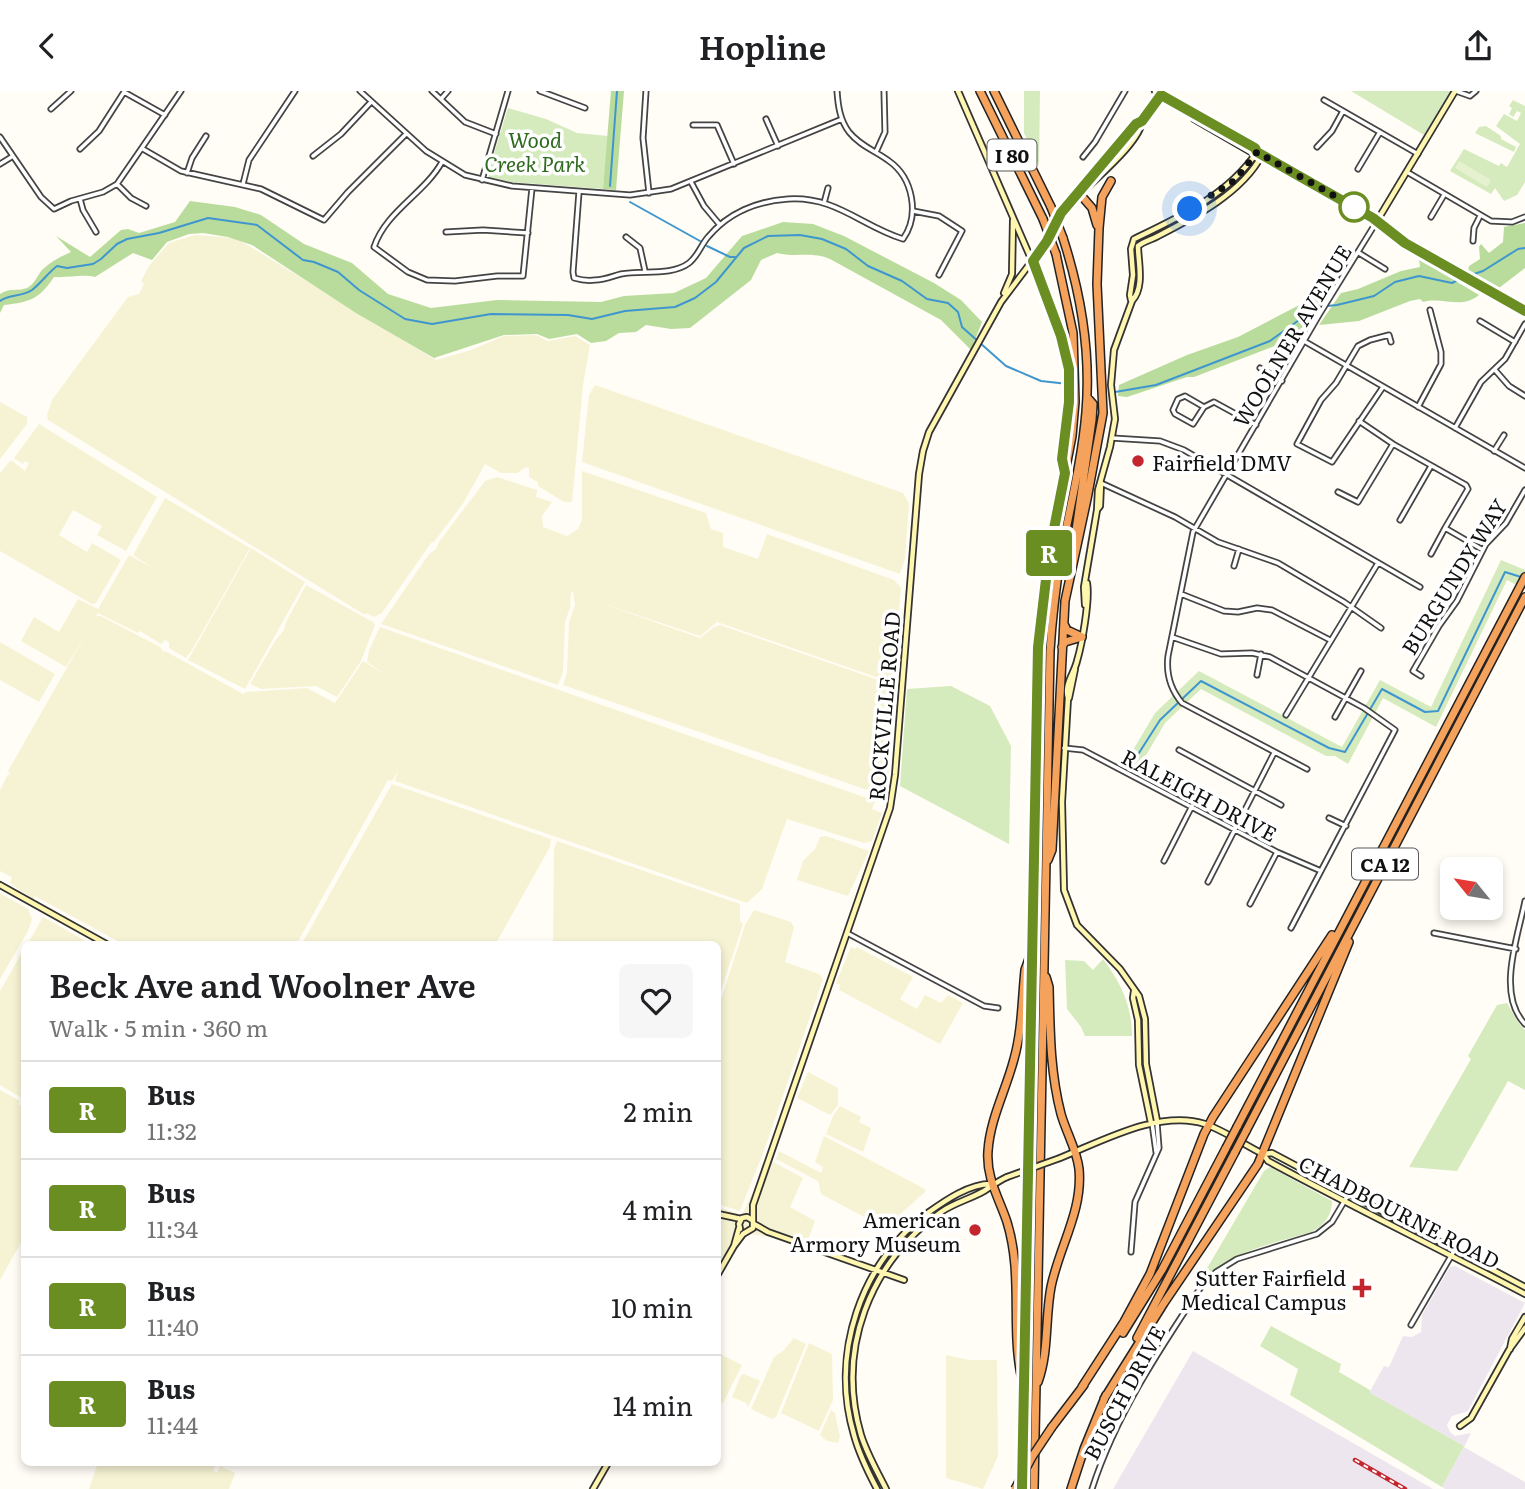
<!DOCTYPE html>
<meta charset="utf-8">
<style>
body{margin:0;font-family:Literata,serif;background:#f6f6f6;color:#202124;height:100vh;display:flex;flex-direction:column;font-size:26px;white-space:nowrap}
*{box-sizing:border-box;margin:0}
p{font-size:23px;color:#757577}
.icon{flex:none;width:38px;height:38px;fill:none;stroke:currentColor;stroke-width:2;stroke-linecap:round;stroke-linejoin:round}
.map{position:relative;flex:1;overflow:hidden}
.panel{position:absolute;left:21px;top:850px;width:700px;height:525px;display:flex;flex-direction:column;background:#fff;border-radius:10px;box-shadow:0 4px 10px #0003}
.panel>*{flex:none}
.badge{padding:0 14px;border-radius:5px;font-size:24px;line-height:46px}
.needle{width:46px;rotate:300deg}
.controls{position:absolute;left:1440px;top:766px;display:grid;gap:14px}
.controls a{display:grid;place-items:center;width:63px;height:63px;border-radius:10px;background:#fff;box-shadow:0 4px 10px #0003;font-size:35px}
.you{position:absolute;width:35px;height:35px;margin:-18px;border:5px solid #fff;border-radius:50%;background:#1a73e8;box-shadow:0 0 0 10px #1a73e833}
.map>.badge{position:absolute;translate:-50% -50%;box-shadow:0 0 0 4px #fff}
.round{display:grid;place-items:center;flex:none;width:74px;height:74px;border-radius:10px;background:#f6f6f6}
.summary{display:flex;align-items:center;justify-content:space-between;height:119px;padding:0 28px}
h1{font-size:33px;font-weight:600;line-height:52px}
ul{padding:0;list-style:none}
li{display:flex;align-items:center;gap:21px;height:98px;padding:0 28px;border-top:2px solid #e0e0e0}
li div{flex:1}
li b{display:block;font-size:26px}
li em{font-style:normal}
li .badge{min-width:77px;font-weight:700;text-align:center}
header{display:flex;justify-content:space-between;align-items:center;height:91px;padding:0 28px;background:#fff;font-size:32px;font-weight:600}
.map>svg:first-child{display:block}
</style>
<header><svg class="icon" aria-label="back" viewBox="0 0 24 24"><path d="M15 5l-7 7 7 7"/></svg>Hopline<svg class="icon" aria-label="share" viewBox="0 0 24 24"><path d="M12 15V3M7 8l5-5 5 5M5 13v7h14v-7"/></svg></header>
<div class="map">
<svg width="1525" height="1398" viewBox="0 0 1525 1398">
<rect width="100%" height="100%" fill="#fffdf5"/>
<!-- industrial -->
<path fill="#eee6ef" d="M1455,1175L1525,1212L1468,1320L1452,1325L1447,1334L1450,1341L1455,1345L1471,1342L1464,1356L1525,1391V1398H1445L1442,1396L1464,1355L1369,1302L1384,1275L1389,1276L1403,1245L1412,1246L1421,1241L1422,1224L1450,1176Z
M1193,1260L1433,1398H1113Z"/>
<!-- farmland -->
<path fill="#f6f3d4" d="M195,144L236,147L436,269L471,259L504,245L536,244L548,250L575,245L590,254L583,294L572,411H564L538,395V391L529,386V378L526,376L517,382H501L485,373L464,411L434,451L431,452L382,522L374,526L366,522L365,524L48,329L47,324L52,309L128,206L139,203L144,193L141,190L149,175L169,152Z
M595,294L903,402L909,412L905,468L900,483L582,371L589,304Z
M0,311L27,326V333L0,368Z
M39,333L157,406L126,460L97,444L102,435L73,419L59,444L87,461L92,452L121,469L96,512L92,513L0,460V382L11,369L25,380L29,372L25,370L23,373L14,367Z
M582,380L706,422L711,438L723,442V456L758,468L767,443L894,489L901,497L893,592L717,531L700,545L595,510L700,547L714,536L720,534L893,594L889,603L893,608L889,681L885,698L879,703L563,594L567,581L569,531L575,514L573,501H571L570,517L565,531L563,581L558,594L381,533L429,463L436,458L439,451L485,390L497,386L537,399L536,406L552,411L542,425L543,436L567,445L578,438L582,429Z
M165,407L250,457L192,559L186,567L169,557V551L165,549L161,553L140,540L138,542L98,522L96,525H101L160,556L164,561L165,560L243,603L246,601L307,597L335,612L363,570L386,584L367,571L369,559L380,536L875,710L872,718L882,722L872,750L864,752L787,728L762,798L747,812L395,690L398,680L392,690L388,689L296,854H125L35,805L33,808L10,792L12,786L0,780V699L8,683L11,684L8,680L85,545L66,576L21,550L34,526L59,541L78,508L98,518L129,464L153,477L133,464Z
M251,457L305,491L245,598L188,569Z
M306,494L373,531L375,534L361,570L337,606L316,595L261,598L250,593L275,550L284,539L286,531Z
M0,551L55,583L39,611L0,589Z
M392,693L551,748L550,756L495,854H301Z
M826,745L869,760L848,805L797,789L803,770L815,758L820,746Z
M557,750L740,813V830L743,833L718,909V854H553L554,758Z
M0,802L28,818L32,828L28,840L0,888Z
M754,819L791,831L794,836L785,871L819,883L823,888L765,1057L740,1120L718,1113V918L745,834Z
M43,826L93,854H27Z
M851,856L855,858L857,856L913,886L900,908L917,918L925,904L941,912L948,904L963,912L940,953L839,899L840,894L836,892Z
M24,858V1008L0,994V900Z
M808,981L838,997V1014L830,1024L797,1007Z
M0,999L20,1010L18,1013L22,1016L24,1013V1146L0,1189Z
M840,1015L861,1026L859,1031L871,1037L863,1061L826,1043L833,1025Z
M824,1045L925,1098V1101L885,1137L821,1103L818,1090L776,1068L779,1060L821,1082L823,1076L815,1071Z
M768,1068L803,1087L790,1116L815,1130L807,1152L739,1141L718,1178V1116L742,1124Z
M794,1247L806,1253L776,1326L772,1328L751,1318L774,1266L783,1260Z
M809,1252L832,1263L833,1309L819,1340L781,1322Z
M718,1262L742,1274L723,1312L718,1310Z
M946,1264L969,1269H997L998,1365L983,1398L946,1387Z
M744,1283L760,1290L748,1316L746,1312L732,1306L741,1284Z
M831,1319L835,1322L840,1346L838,1352L827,1350L820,1344Z
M98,1372H210L215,1374L213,1380L217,1382L220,1375L235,1382L229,1398H89Z"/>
<!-- green -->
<path fill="#d5ebbd" d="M1024,0H1040L1039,74L1024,42Z
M1351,0H1450L1424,44Z
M1513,9L1525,15V91L1517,104L1504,110L1495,97L1491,103L1450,80L1464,58L1499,75L1501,72L1507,76L1520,53L1496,35L1504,23L1517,30L1521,22L1517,20L1513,26L1509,23L1512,17L1509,15Z
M508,17L546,28L577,42L608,45L603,98L511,91L489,86L488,82Z
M1486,35L1501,45V48L1516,56L1514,61L1475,42L1479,36Z
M1501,469L1525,479V498L1507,489L1436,636L1383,607L1348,673L1335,665H1326L1201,598L1165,632L1135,683L1123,676L1155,622L1199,580L1342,656L1380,589L1431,616Z
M951,595L990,615L1011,655L1009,753L900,695L907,598Z
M1103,868C1121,892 1132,915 1132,945H1085L1081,936L1067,918L1065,869L1084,870L1093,879Z
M1507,912L1518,931L1525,939V999L1508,990L1457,1080L1409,1076L1471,968L1468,965L1497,914Z
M1270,1076L1332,1110C1332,1124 1324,1135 1311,1141C1272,1153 1230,1160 1201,1191L1206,1179L1264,1080Z
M1271,1235L1341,1273L1339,1281L1370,1299V1302L1464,1355L1442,1396L1290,1304L1298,1278L1260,1255Z"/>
<!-- forest -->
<path fill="#b9dc9c" d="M611,0H624L616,99L603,98Z
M190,110L235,116L261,124L304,153L352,172L388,203L431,217L497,209L601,211L624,205L674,202L706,187L742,145L783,131L813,133L844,145L934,192L961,209L982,231L971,259L941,229L830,168C812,160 795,167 777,162L761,169L751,189L690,237L671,238L646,234L636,241L619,242L606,250L591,252L577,243L549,248L537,243L504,244L434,267L356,222L252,154L228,146L203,142L189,143L167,151L152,169L133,162L95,186C82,183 68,187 54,186C39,208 31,211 4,214L0,222V203C10,196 17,201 27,197C34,194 37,185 42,179C50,171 60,166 71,161L56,145L90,166L121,139L128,138L139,142L175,131Z
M1525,132V177L1499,197L1468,180L1469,175L1480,168L1479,156L1481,153L1489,162L1503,151L1504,136Z
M1419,168L1479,204C1461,219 1443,205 1423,211L1420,208L1410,210L1359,230L1319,234L1341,202L1358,198L1401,180L1420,176Z
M1309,199L1325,209L1290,266L1277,254L1194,286H1187L1127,306L1118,305L1119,294L1187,264L1238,246L1307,210L1306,205Z"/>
<!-- pitch -->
<path fill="#e6f2cf" d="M1459,70L1491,89L1487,96L1455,77Z"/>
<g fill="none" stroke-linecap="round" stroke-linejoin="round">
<!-- stream -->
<path stroke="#3f96cf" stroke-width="2" d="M610,95L617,0
M630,111L700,150
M707,155L730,166H735
M1468,185L1483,180L1518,158L1525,157
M0,210C9,203 22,206 32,199C41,192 48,182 57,175L67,177L93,173L101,168L117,153L127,148L159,142L208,127L257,134L303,169L314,171L338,181L359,199L405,228L432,233L491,223L568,224L592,228L625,220L675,216L695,207L716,191L744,157L768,145L800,144L822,148L846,158L868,175L902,190L927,208L948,212L958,221L962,236L1006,275L1041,290L1068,293
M1115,301L1156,294L1270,250L1317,216L1337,214L1374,205L1395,191L1419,185L1452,192L1462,187
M1130,676L1160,629L1201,590L1329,657L1345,661L1382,598L1425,621L1438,620L1505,481L1521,486"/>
<!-- street casing -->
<g stroke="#444" stroke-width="7">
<path id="street" d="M360,0L426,60L465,84L512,95L630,104L671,98L842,28
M432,0L465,31L496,43
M540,0L585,17
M646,0L643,47L649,102
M1456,0L1470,5L1476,0
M124,1L165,24
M441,8L448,0
M1324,9L1418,63
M51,18L71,0
M766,28L778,55
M693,34H717L734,73
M0,46L41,106L54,118L71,110L103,101L117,93L181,0
M1317,56L1332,40L1343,20
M80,58L99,40L124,1
M143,58L181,80L261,98L324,129L348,101L406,43
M876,61L885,41L884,0
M313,65L341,43L371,11
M1083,66L1095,51L1125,0
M442,71C424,103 386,120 374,156L408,181L427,189L455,190L497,185H523L532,97
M0,73L13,65
M1358,78L1380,41
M1407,81L1491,130L1512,131L1525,126
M187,82L192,67L206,45
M482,89L508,0
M691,91L704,115L720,134
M117,93L131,107L146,115
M243,93L249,69L295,0
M579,101L573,181L574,187C581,189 588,190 595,189C605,189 613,185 621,183C642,179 672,185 689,172C698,165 701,154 708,146C728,122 757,110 788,108C836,105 861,135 903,148C920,124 913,87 889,70C876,60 860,55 849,41C840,29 838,15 837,0
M80,108L83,119L96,141
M824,112L828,97
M913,120L939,125L962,140L939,184
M1431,126L1444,104
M446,141L483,139L528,142
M626,146L640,157L645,180
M1473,150L1474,137L1480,125
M1359,162L1385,178
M1480,230L1515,251
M1304,250L1525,377
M1260,277L1282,290
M1495,279L1509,295L1525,305
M1383,296L1332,371L1297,353L1321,309L1336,292L1358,255L1370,249L1389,244L1391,251
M1204,316L1193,333L1175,323L1173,319L1178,308L1185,305L1204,316L1214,311L1256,334
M1418,316L1441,273V261L1430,219
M1359,330L1393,353L1466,394L1468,398L1445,437L1483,459
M1455,337L1481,291L1505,268L1525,233
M1112,347L1160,350L1184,359L1420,496
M1494,360L1504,344
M1101,392L1175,426L1218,451L1278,472L1344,511L1381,537
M1338,401L1358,411L1393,353
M1400,429L1431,375
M1431,463L1445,437
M1234,475L1239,458
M1181,503L1224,520L1238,521L1257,517L1272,519L1330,549
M1172,546L1221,563L1252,562L1270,566L1364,617L1395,639L1291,837
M1257,584L1261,563
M1421,585L1413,580L1439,535L1457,510L1486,453L1506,432L1525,399
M1286,624L1378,472
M1335,626L1361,580
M1064,657L1083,659L1277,761L1321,780
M1179,659L1281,714
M1307,678L1182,612C1171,599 1166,582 1168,565L1193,441L1319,224L1377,130
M1329,727L1346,735
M1164,770L1192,715
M1208,791L1274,662
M1525,810C1518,846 1496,903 1525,933
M1250,813L1277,761
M847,842L984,915L998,917
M1434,842L1516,858
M1152,1032L1156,1061
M1131,1161L1135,1111L1159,1057L1157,1032
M1411,1234L1454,1160
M1092,1398C1115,1326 1159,1259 1201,1196L1216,1181L1237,1168L1317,1143L1332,1131L1348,1104"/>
</g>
<!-- secondary casing -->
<g stroke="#333" stroke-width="8">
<path id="secondary" d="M958,0L1032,170
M1155,0L1192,23L1194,28L1251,61H1256
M1192,23H1197L1255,57L1257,61L1373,127L1405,152L1525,220
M1080,101L1087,97C1101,83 1141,49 1142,30
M1377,130L1455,0
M1004,202L1012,183L1013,129
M1131,209L1130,204L1133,184L1131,158L1134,148C1180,126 1228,104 1257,61
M1097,419L1098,399L1110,356L1115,328L1111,294L1114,259L1132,210C1145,196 1138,171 1138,155C1144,150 1151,149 1158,145C1195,126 1242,102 1262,64
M1087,492C1090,509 1082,553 1077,570C1074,583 1064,593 1068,607L1062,711L1064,799L1077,834L1120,878L1139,905L1145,928L1146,973L1157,1030
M1085,514L1084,496L1097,419L1100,415L1101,392
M1069,607L1075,578
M0,794L108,854
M1134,900L1133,907L1138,929L1139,974L1151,1032
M1263,1063L1272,1062L1525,1196
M1060,1067C1102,1050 1160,1018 1205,1033C1225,1040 1243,1053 1263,1063L1268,1070C1353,1116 1440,1158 1525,1203
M718,1123L741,1128
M754,1133L768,1141L904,1189
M740,1138L739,1133L742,1127L747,1126L752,1129
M734,1155L743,1143L753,1137V1114L890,717L895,684L919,383L923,360L929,341L1001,211L1047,150L1061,122L1136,33L1142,30L1164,0
M718,1183L734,1155L739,1137
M1510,1258L1512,1248L1525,1226
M1460,1335L1471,1327L1509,1259L1525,1237
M593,1398L608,1372
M877,1398C868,1381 859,1363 854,1344C830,1263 860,1172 929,1121C946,1109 969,1093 991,1093
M886,1398C877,1380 867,1363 861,1344C836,1259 869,1172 941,1121C954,1112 970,1108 984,1100C992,1095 998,1090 1007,1086"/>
</g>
<!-- highway casing -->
<g stroke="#222" stroke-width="10">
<path id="highway" d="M980,0L1043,128
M994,0L1051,116
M1079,102L1092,117L1097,134
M1033,171L1061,245L1069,278V311L1062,368L1065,380
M1076,439L1092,329L1093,313L1087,306
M1064,533L1067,539L1082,546
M1062,556L1065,551L1082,546
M1048,769L1052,759L1065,510L1087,408L1103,322L1097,193L1099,137L1102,106L1111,90
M1237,1036L1525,486
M1246,1040L1525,506
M1123,1242L1162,1179L1226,1057
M1137,1247L1235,1061
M1021,1284C1011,1234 1023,1183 1007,1131C999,1107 986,1087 988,1060C990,1028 1006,999 1014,968C1022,940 1022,908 1025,879L1030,865
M1038,1291C1049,1261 1045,1227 1051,1196C1059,1156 1083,1120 1079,1078C1077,1059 1066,1041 1061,1023C1050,981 1050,938 1049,896L1046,886
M1082,1296L1124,1231L1150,1183L1204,1043L1213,1026L1332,844
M1104,1308L1164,1212L1258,1073L1349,851
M1052,1336L1084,1294
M1022,1398L1038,556L1049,463L1072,345L1075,311L1073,242L1056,163
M1034,1398L1050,560C1052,527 1056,495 1061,464C1070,416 1082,369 1086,321C1091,262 1081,203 1063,147
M1071,1398L1084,1358L1106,1304"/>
</g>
<!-- street -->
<use href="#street" stroke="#fff" stroke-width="3.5"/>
<!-- secondary -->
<use href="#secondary" stroke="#fff6b0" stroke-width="4.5"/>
<!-- highway -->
<use href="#highway" stroke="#f5a25d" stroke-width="7"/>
<!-- rail casing -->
<g stroke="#c4262e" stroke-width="4.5">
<path id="rail" d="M1355,1369L1405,1398"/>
</g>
<!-- rail -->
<use href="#rail" stroke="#fff" stroke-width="2" stroke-dasharray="5" stroke-linecap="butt"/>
<!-- secondary-bridge casing -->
<g stroke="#333" stroke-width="8" stroke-linecap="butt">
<path id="secondary-bridge" d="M1007,1086L1060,1067"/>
</g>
<!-- highway-bridge casing -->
<g stroke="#222" stroke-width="10" stroke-linecap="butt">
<path id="highway-bridge" d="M1051,116L1063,147
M1043,128L1056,163
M1226,1057L1237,1036
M1235,1061L1246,1040
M1015,1398L1032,1366L1052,1336"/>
</g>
<!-- secondary-bridge -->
<use href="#secondary-bridge" stroke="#fff6b0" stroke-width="4.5"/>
<!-- highway-bridge -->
<use href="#highway-bridge" stroke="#f5a25d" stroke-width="7"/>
</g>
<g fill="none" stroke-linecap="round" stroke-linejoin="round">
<!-- line casing -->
<g stroke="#fff" stroke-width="16">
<path id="line" d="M1022,1398L1038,556L1049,463L1065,382L1062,368L1069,311V278L1061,245L1033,170L1047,150L1061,122L1136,33L1142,30L1161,4L1255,57L1257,61L1373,127L1405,152L1525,220"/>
</g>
<!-- line -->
<use href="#line" stroke="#6b8e23" stroke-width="10"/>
<!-- walk -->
<path stroke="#111" stroke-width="7" stroke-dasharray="0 12.6" d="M1190,118L1235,89L1257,61L1354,116"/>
</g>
<!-- markers -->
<circle fill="#fff" stroke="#6b8e23" stroke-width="3.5" cx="1354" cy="116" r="14"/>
<g fill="#c4262e" stroke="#fff" stroke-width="2.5">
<circle cx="1138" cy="370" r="7"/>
<circle cx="975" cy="1139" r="7"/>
<path d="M1358.5 1186.5h7v7h7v7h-7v7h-7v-7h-7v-7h7z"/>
</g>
<g text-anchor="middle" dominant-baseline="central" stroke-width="7" stroke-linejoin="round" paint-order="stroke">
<!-- shield labels -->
<g fill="#fff" stroke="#585858" stroke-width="2">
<rect x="987.5" y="48.5" width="49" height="31" rx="5"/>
<rect x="1352" y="757.5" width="66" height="31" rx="5"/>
</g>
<g font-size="19" font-weight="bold" fill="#111">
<text x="1012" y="64">I 80</text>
<text x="1385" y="773">CA 12</text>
</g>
<!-- park labels -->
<g font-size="21" font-style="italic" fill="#2f6b1f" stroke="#fff">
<text x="535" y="47">Wood<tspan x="535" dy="24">Creek Park</tspan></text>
</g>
<!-- street labels -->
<g font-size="21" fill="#111" stroke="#fff">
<text transform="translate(1291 244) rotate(-59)">WOOLNER AVENUE</text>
<text transform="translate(1453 485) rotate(-58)">BURGUNDY WAY</text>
<text transform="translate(883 615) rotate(-85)">ROCKVILLE ROAD</text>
<text transform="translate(1200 703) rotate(28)">RALEIGH DRIVE</text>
<text transform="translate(1400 1120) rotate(27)">CHADBOURNE ROAD</text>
<text transform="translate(1123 1301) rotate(-62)">BUSCH DRIVE</text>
</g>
<!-- poi labels -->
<g font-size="21" fill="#111" stroke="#fff" text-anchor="end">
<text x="1152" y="370" text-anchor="start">Fairfield DMV</text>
<text x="961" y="1127">American<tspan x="961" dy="24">Armory Museum</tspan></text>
<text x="1346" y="1185">Sutter Fairfield<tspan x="1346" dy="24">Medical Campus</tspan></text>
</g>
</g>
</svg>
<div class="controls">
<a><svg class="needle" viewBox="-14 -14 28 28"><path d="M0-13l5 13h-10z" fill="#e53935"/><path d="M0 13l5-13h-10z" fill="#757577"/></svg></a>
</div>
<div class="you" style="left:1190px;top:118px"></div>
<b class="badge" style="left:1049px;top:462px;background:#6b8e23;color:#fff">R</b>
<section class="panel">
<div class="summary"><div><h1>Beck Ave and Woolner Ave</h1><p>Walk · 5 min · 360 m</p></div><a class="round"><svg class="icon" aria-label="heart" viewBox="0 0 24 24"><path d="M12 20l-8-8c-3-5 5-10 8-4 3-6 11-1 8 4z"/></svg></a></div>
<ul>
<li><span class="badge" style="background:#6b8e23;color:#fff">R</span><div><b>Bus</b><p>11:32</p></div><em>2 min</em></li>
<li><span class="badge" style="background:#6b8e23;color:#fff">R</span><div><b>Bus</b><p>11:34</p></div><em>4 min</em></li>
<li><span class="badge" style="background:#6b8e23;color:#fff">R</span><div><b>Bus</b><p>11:40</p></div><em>10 min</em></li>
<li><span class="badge" style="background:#6b8e23;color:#fff">R</span><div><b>Bus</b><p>11:44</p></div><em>14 min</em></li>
</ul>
</section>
</div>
